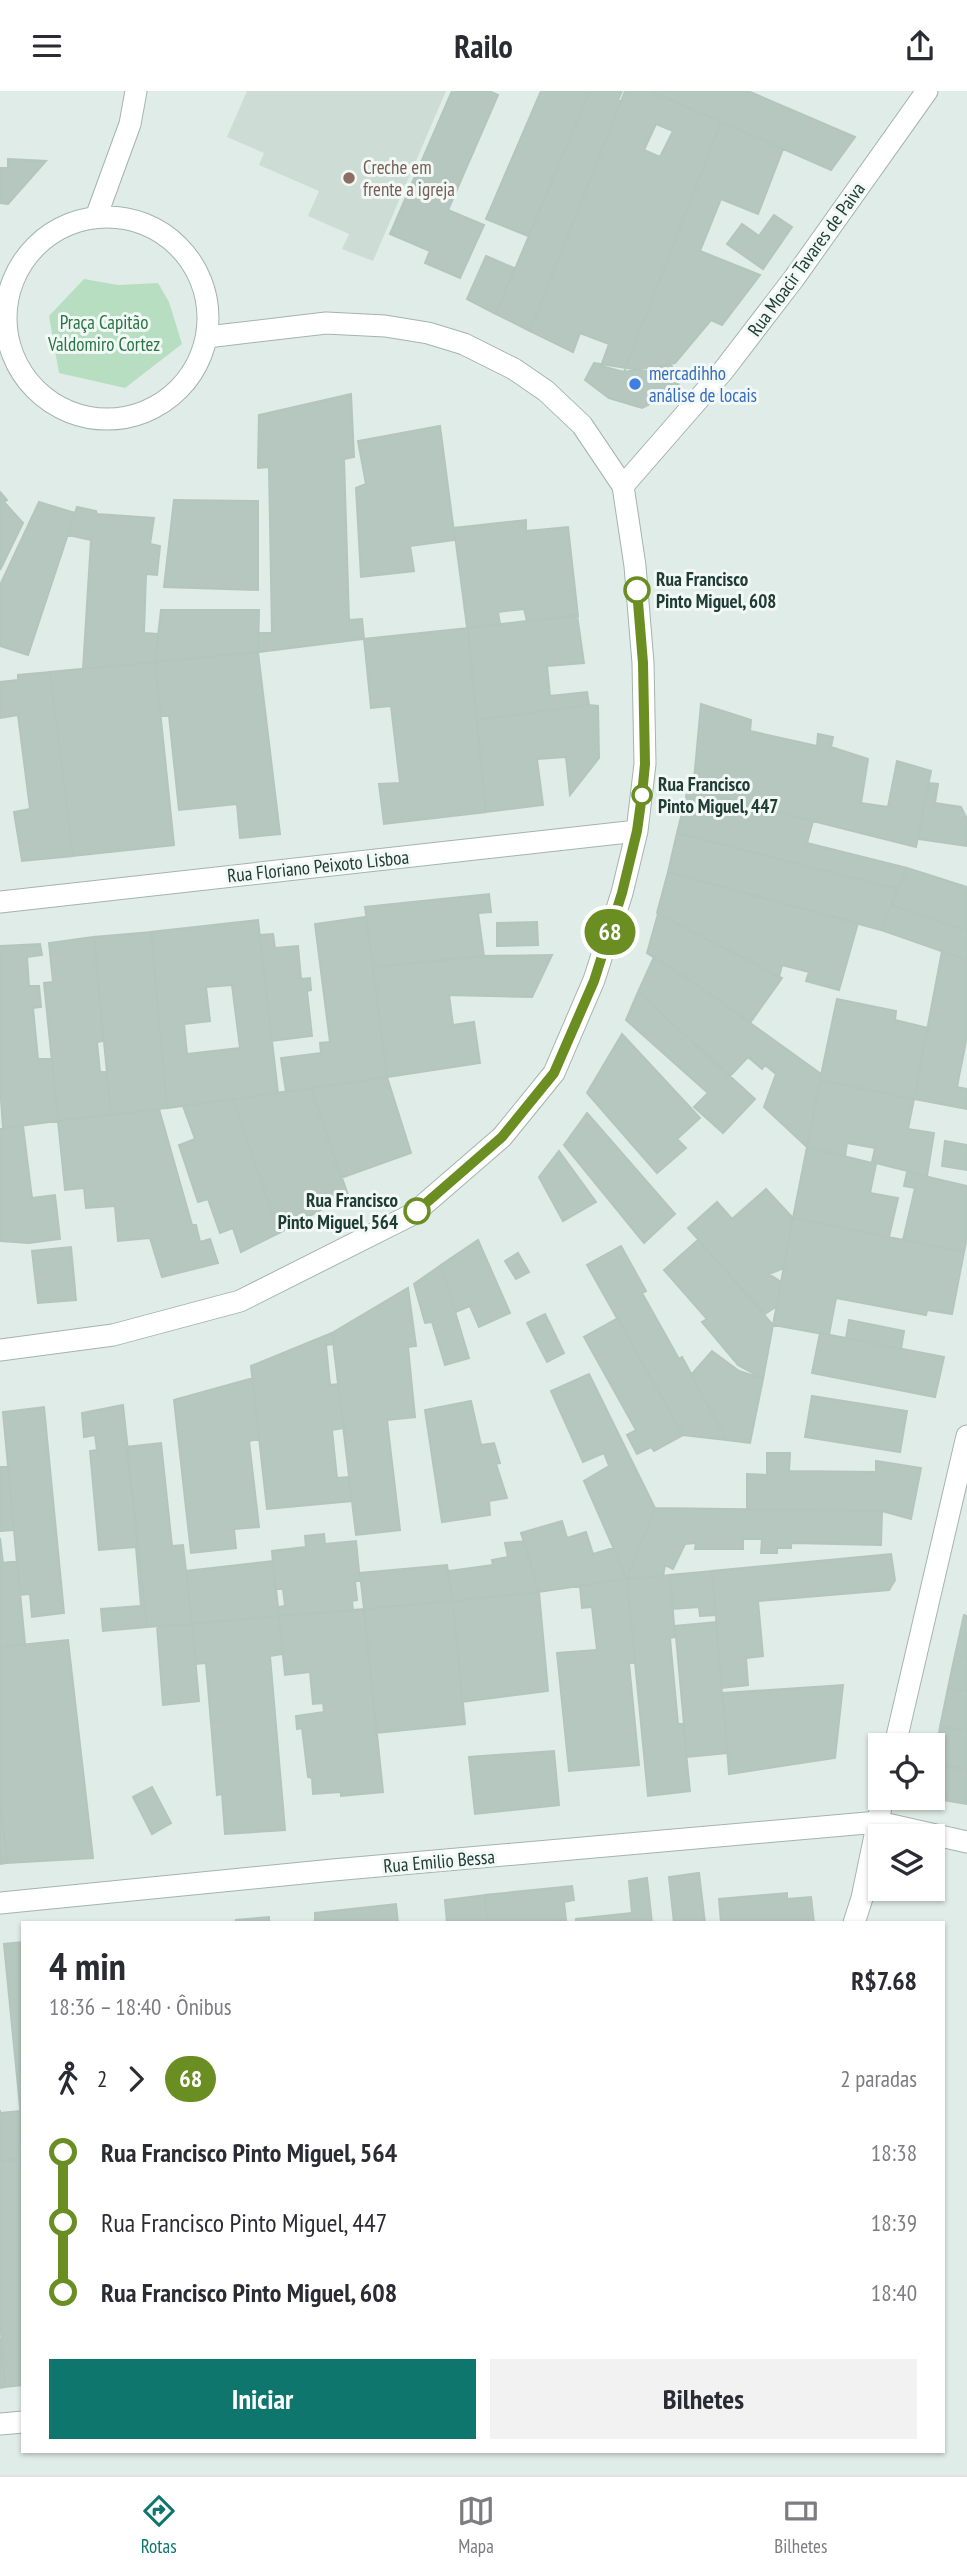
<!DOCTYPE html>
<html lang="pt">
<meta charset="utf-8">
<style>
body{margin:0;font-family:"PT Sans Narrow",sans-serif;background:#f2f2f3;color:#2b2b33;height:100vh;display:flex;flex-direction:column;font-size:26px;white-space:nowrap}
*{box-sizing:border-box;margin:0}
p{font-size:23px;color:#7c7c81}
.icon{flex:none;width:38px;height:38px;fill:none;stroke:currentColor;stroke-width:2;stroke-linecap:round;stroke-linejoin:round}
.map{position:relative;flex:1;overflow:hidden}
.details{position:absolute;left:21px;top:1830px;width:924px;height:532px;display:flex;flex-direction:column;background:#fff;border-radius:0px;box-shadow:0 2px 5px #0004}
.details>*{flex:none}
.badge{padding:0 14px;border-radius:23px;font-size:24px;line-height:46px}
.tools{position:absolute;left:868px;top:1642px;display:grid;gap:14px}
.tools a{display:grid;place-items:center;width:77px;height:77px;border-radius:0px;background:#fff;box-shadow:0 2px 5px #0004;font-size:35px}
.map>.badge{position:absolute;translate:-50% -50%;box-shadow:0 0 0 4px #fff}
.legs{display:flex;align-items:center;gap:10px;height:77px;padding:0 28px;font-size:23px}
.legs p{margin-inline-start:auto}
.overview{display:flex;align-items:center;justify-content:space-between;height:119px;padding:0 28px}
h1{font-size:38px;font-weight:800;line-height:52px}
.cta{display:flex;gap:14px;margin-top:auto;padding:14px 28px}
.cta a{flex:1;height:80px;border-radius:0px;background:#0f766e;color:#fff;font-size:28px;font-weight:800;line-height:80px;text-align:center}
.cta a+a{background:#f2f2f3;color:#2b2b33}
ul{padding:0 28px;list-style:none}
li{display:flex;align-items:center;gap:24px;height:70px;font-size:26px}
li i{display:grid;place-items:center;width:10px;height:100%;margin:0 9px;background:currentColor}
li i::after{content:'';width:18px;height:18px;margin:-9px;border:5px solid;border-radius:50%;background:#fff}
li p{margin-inline-start:auto}
li:first-child i{background:linear-gradient(#0000 50%,currentColor 0)}
li:last-child i{background:linear-gradient(currentColor 50%,#0000 0)}
header{display:flex;justify-content:space-between;align-items:center;height:91px;padding:0 28px;background:#fff;font-size:32px;font-weight:800}
.tabs{display:flex;justify-content:space-around;align-items:center;height:98px;border-top:2px solid #e1e1e2;background:#fff;font-size:19px;color:#7c7c81}
.tabs a{display:grid;justify-items:center;gap:4px}
.tabs .on{color:#0f766e}
.map>svg:first-child{display:block}
</style>
<header><svg class="icon" aria-label="menu" viewBox="0 0 24 24"><path d="M4 6h16M4 12h16M4 18h16"/></svg>Railo<svg class="icon" aria-label="share" viewBox="0 0 24 24"><path d="M12 15V3M7 8l5-5 5 5M5 13v7h14v-7"/></svg></header>
<div class="map">
<svg width="967" height="2384" viewBox="0 0 967 2384">
<rect width="100%" height="100%" fill="#e0ece7"/>
<!-- built -->
<path fill="#cedcd6" d="M247,0H446L373,170L342,158L349,143L308,125L319,100L259,74L264,62L227,46Z"/>
<!-- green -->
<path fill="#b8dec2" d="M84,188L118,194L158,192L169,211L182,253L125,297L59,282L49,225Z"/>
<!-- building -->
<path fill="#b6c7bf" stroke="#b3c6be" stroke-width="2" fill-rule="evenodd" d="M452,0H489L498,4L448,119L484,134L460,187L425,172L430,160L390,143Z
M541,0H590L528,145L486,128Z
M590,0H622L618,9L621,11L530,240L496,223Z
M625,0H649L721,31L624,281L601,275L609,253L580,242L573,261L530,240ZM656,33L673,40L660,66L644,59Z
M651,0H748L855,46L831,79Z
M721,31L783,58L758,123L721,108L700,160L760,184L722,234L711,229L675,272L624,281Z
M8,68L46,70L8,113L0,112V77H8Z
M774,124L792,136L763,178L727,153L742,133L759,145Z
M486,165L514,177L496,223L467,208Z
M594,272L646,280L671,273L680,298L642,317L609,307L585,289Z
M351,303L354,366L344,368L349,529L362,528L364,548L258,561V542H272L269,376L258,377L259,324Z
M440,335L455,449L410,455L414,480L361,486L356,397L366,393L358,350Z
M0,401L7,409L4,411L23,432L0,479Z
M174,409L258,410V499L164,496Z
M39,411L75,422L28,564L0,555V494Z
M77,416L96,420L97,423L154,427L150,453L160,455L157,484L146,483L144,542L158,543L155,571L83,578L91,449L68,444Z
M526,429V440L568,436L578,525L527,530L524,518L498,521L500,533L467,536L454,437Z
M161,519H259L258,561L155,571Z
M577,524L584,572L547,575L550,605L587,601L589,614L476,629L468,537Z
M468,537L486,721L384,733L379,693L400,692L391,615L371,617L364,548Z
M258,561L280,743L240,747L237,713L179,719L169,625H161L155,571Z
M155,571L174,754L73,765L50,581Z
M50,581L73,765L22,770L14,721L30,718L18,624L0,627V591L18,589V584Z
M701,613L751,629L750,640L817,655L818,643L833,646L831,656L868,668L861,712L888,716L897,670L931,680L916,756L693,700Z
M589,614L598,615L599,667L570,704L566,666L537,668L543,714L486,721L476,629Z
M929,692L938,693L935,712L961,716L967,728V755L918,748Z
M688,698L813,730L807,752L907,777L897,798L677,742Z
M677,742L897,798L881,839L668,781Z
M907,777L967,796V840L891,814Z
M668,781L858,832L839,899L806,890L809,881L782,874L779,886L657,822Z
M489,803L491,821L478,822L484,865L373,876L365,816Z
M891,814L967,840V869L881,839Z
M658,823L782,887L750,932L696,893L647,862Z
M366,826L387,986L286,1001L281,967L321,962L320,952L330,951L315,833Z
M258,829L278,1002L167,1017L151,841ZM232,894L240,957L187,963L184,933L210,930L206,896Z
M537,831L538,854L497,855V832Z
M151,841L167,1017L111,1024L94,846Z
M273,843L275,857L298,855L301,888L310,887L311,899L307,900L312,945L272,950L260,844Z
M94,846L103,950L97,951L100,981H107L111,1024L58,1030L44,892L53,891L49,852Z
M40,853L42,864L27,866L29,895H39L41,916L33,917L38,968H52L58,1030L3,1037L0,994V855Z
M942,860L967,869V945L957,996L967,998V1018L914,1008Z
M552,864L532,906L449,904L453,934L474,931L480,972L387,986L373,876L483,865Z
M654,866L696,893L821,983L807,1056L764,1016L776,983L765,974L762,978L748,966L730,985L638,901Z
M638,901L755,1008L723,1042L694,1016L708,1002L626,929Z
M837,908L896,920L895,929L928,937L914,1008L820,989Z
M622,943L700,1027L677,1048L686,1057L657,1082L587,1002Z
M387,986L411,1062L341,1087L311,997Z
M820,989L914,1008L908,1038L934,1042L927,1085L872,1071L875,1057L847,1052L845,1065L807,1056Z
M311,997L348,1104L279,1142L233,1008Z
M233,1008L279,1142L241,1161L233,1137L220,1142L208,1108L198,1111L179,1054L195,1048L183,1015Z
M159,1018L192,1134H196L200,1151L210,1148L218,1172L162,1186L150,1147L118,1150L115,1115L86,1117L84,1097L65,1099L58,1030Z
M587,1022L675,1123L644,1152L564,1054Z
M23,1035L32,1107L55,1104L60,1148L29,1152L0,1150V1038Z
M945,1050L967,1054V1079L942,1075Z
M807,1056L876,1073L870,1102L898,1107L889,1146L793,1127Z
M559,1060L596,1111L563,1130L539,1086Z
M907,1081L967,1095V1147L964,1161L903,1149L915,1097L904,1095Z
M766,1098L793,1127L784,1177L769,1183L781,1191L777,1215L765,1223L688,1137L717,1111L732,1128Z
M793,1127L964,1161L952,1223L927,1219L926,1224L836,1207L829,1244L773,1234Z
M478,1149L510,1222L479,1236L470,1215L456,1221L441,1174Z
M698,1149L773,1234L763,1288L738,1274L702,1231L707,1228L664,1179Z
M621,1155L646,1200L642,1202L679,1268L682,1266L727,1349L683,1344L587,1174Z
M71,1156L76,1209L38,1212L32,1160Z
M518,1162L529,1181L516,1188L505,1170Z
M441,1174L469,1267L445,1274L432,1231L425,1232L414,1193Z
M408,1197L416,1255L408,1256L415,1326L387,1329L400,1439L356,1444L332,1242Z
M545,1223L564,1262L547,1271L527,1232Z
M618,1227L683,1344L654,1360L651,1356L637,1363L627,1344L636,1339L584,1246Z
M849,1229L904,1240L901,1258L846,1247Z
M332,1242L334,1253L326,1254L330,1294L338,1293L344,1337L332,1339L337,1387L348,1386L352,1410L267,1418L251,1275Z
M820,1242L944,1266L935,1306L812,1282Z
M712,1260L739,1280L763,1288L750,1352L727,1349L691,1284Z
M589,1283L655,1417L627,1488L584,1390L609,1375L604,1362L583,1371L551,1300Z
M253,1287L259,1348L249,1350L259,1436L234,1438L236,1457L191,1462L174,1309Z
M812,1305L907,1320L900,1361L805,1346Z
M471,1310L481,1354L494,1352L500,1372L496,1373L507,1407L489,1410L490,1424L442,1431L425,1319Z
M123,1314L147,1536L103,1540L101,1518L141,1515L136,1456L99,1459L90,1360L97,1359L95,1344L84,1346L82,1322Z
M44,1316L64,1522L32,1526L30,1503L20,1504L3,1321Z
M161,1352L172,1455L183,1454L192,1533L147,1536L126,1356Z
M767,1362H790L789,1380L876,1381V1370L921,1377L911,1428L882,1420L747,1419V1383L767,1384Z
M0,1376H8L14,1439L0,1440Z
M655,1417L882,1420L881,1454L791,1452V1457H777V1462H761L762,1448H743V1458H695L696,1452L685,1453L673,1478L665,1474L663,1485L627,1488Z
M562,1430L567,1447L586,1441L593,1463L613,1457L627,1488L539,1501L521,1442Z
M324,1443L325,1453L356,1450L360,1490H355L357,1509L352,1510L353,1520L279,1525L278,1516L285,1515L283,1498H275L272,1460L306,1456L305,1445Z
M0,1447L3,1472L17,1470L25,1553L0,1556Z
M524,1450L539,1501L453,1510L448,1480L493,1474L492,1469L508,1466L505,1452Z
M891,1463L895,1489L889,1499L758,1510L763,1565L746,1567L748,1594L722,1597L712,1480Z
M273,1470L279,1525L192,1533L186,1480Z
M447,1474L453,1510L364,1518L360,1482Z
M712,1480L716,1524L700,1525L699,1516L673,1518L670,1484Z
M670,1484L675,1546L670,1547L678,1633H683L690,1700L648,1705L627,1488Z
M627,1488L635,1572H629L639,1674L569,1680L557,1562L597,1559L592,1516L582,1517L580,1495Z
M539,1501L548,1600L462,1611L453,1510Z
M453,1510L465,1633L376,1642L364,1518Z
M364,1518L383,1701L341,1705V1701L313,1703L312,1687L308,1686L302,1637L297,1638L296,1625L324,1621L323,1612L313,1613L310,1581L285,1584L279,1525Z
M964,1524L967,1525V1566L955,1564Z
M279,1525L283,1563L270,1565L285,1739L225,1743L222,1703L217,1704L206,1572L196,1573L192,1533Z
M716,1531L727,1662L687,1666L675,1535Z
M192,1533L199,1610L163,1614L157,1535Z
M68,1549L93,1767L7,1772L0,1708V1556Z
M955,1564L967,1566V1600L948,1597Z
M843,1594L835,1667L729,1683L723,1602Z
M948,1597L967,1600V1639L940,1636Z
M940,1636L967,1639V1679L934,1673Z
M554,1660L559,1714L475,1723L469,1666Z
M943,1674L967,1679V1713L936,1708Z
M152,1696L171,1732L152,1743L133,1706Z
M0,1706L7,1772L0,1773Z
M699,1782L705,1832H674L669,1786Z
M647,1787L652,1832H576V1828L632,1822L629,1790Z
M572,1795L574,1809L564,1811L566,1829L542,1832H487L485,1804Z
M787,1802V1808L811,1806L814,1832H721L719,1808Z
M485,1804L487,1832H447L445,1809Z
M396,1813L398,1832H315V1822Z
M269,1826V1832H236V1829Z
M23,1851V2047L4,1853Z
M0,2019V2022L20,2020L23,2068L0,2070Z
M23,2068V2294L5,2296L0,2228V2070Z
M0,2247L5,2296L0,2297Z"/>
<g fill="none" stroke-linecap="round" stroke-linejoin="round">
<!-- minor casing -->
<g stroke="#a3b4ae" stroke-width="23">
<path id="minor" d="M96,126L130,33L136,0
M6 227a101 101 0 1 1 202 0a101 101 0 1 1-202 0Z
M623,395L723,280L795,186L927,0
M0,811L637,740
M0,1259L113,1244L240,1210L413,1123L502,1046L554,982L594,889L622,802L637,740L645,673L643,572L635,475L623,395L582,334L546,300L514,278L464,253L428,242L385,235L326,232L207,246
M895,1654L967,1345
M0,1812L333,1779L878,1731L967,1751
M854,1832L862,1807L883,1706
M0,2333L23,2331"/>
</g>
<!-- minor -->
<use href="#minor" stroke="#fff" stroke-width="21"/>
</g>
<g fill="none" stroke-linecap="round" stroke-linejoin="round">
<!-- line-1 casing -->
<g stroke="#fff" stroke-width="16">
<path id="line-1" d="M417,1120L502,1046L554,982L594,890L622,802L637,740L642,704L645,673L643,572L637,499"/>
</g>
<!-- line-1 -->
<use href="#line-1" stroke="#6b8e23" stroke-width="10"/>
</g>
<!-- markers -->
<circle fill="#8d6e63" stroke="#f1f8f5" stroke-width="2.5" cx="349" cy="87" r="7"/>
<circle fill="#3f7fe0" stroke="#f1f8f5" stroke-width="2.5" cx="635" cy="293" r="7"/>
<g fill="#fff" stroke="#6b8e23" stroke-width="3.5">
<circle cx="637" cy="499" r="12"/>
<circle cx="642" cy="704" r="9"/>
<circle cx="417" cy="1120" r="12"/>
</g>
<g text-anchor="middle" dominant-baseline="central" stroke-width="6" stroke-linejoin="round" paint-order="stroke">
<!-- education labels -->
<g font-size="19" fill="#785e54" stroke="#f1f8f5" text-anchor="start">
<text x="363" y="76">Creche em<tspan x="363" dy="22">frente a igreja</tspan></text>
</g>
<!-- street labels -->
<g font-size="19" fill="#203d35" stroke="#f1f8f5">
<text transform="translate(806 168) rotate(-54)">Rua Moacir Tavares de Paiva</text>
<text transform="translate(318 775) rotate(-6)">Rua Floriano Peixoto Lisboa</text>
<text transform="translate(439 1770) rotate(-5)">Rua Emilio Bessa</text>
</g>
<!-- park labels -->
<g font-size="19" fill="#287645" stroke="#f1f8f5">
<text x="104" y="231">Praça Capitão<tspan x="104" dy="22">Valdomiro Cortez</tspan></text>
</g>
<!-- shop labels -->
<g font-size="19" fill="#366cbe" stroke="#f1f8f5" text-anchor="start">
<text x="649" y="282">mercadihho<tspan x="649" dy="22">análise de locais</tspan></text>
</g>
<!-- stop labels -->
<g font-size="19" font-weight="bold" fill="#203d35" stroke="#f1f8f5" text-anchor="start">
<text x="656" y="488">Rua Francisco<tspan x="656" dy="22">Pinto Miguel, 608</tspan></text>
<text x="658" y="693">Rua Francisco<tspan x="658" dy="22">Pinto Miguel, 447</tspan></text>
<text x="398" y="1109" text-anchor="end">Rua Francisco<tspan x="398" dy="22">Pinto Miguel, 564</tspan></text>
</g>
</g>
</svg>
<div class="tools">
<a><svg class="icon" aria-label="locate" viewBox="0 0 24 24"><circle cx="12" cy="12" r="6"/><path d="M12 2v4M12 18v4M2 12h4M18 12h4"/></svg></a>
<a><svg class="icon" aria-label="layers" viewBox="0 0 24 24"><path d="M12 4l9 5-9 5-9-5zM3 14l9 5 9-5"/></svg></a>
</div>
<b class="badge" style="left:610px;top:841px;background:#6b8e23;color:#fff">68</b>
<section class="details">
<div class="overview"><div><h1>4 min</h1><p>18:36 – 18:40 · Ônibus</p></div><b>R$7.68</b></div>
<div class="legs"><svg class="icon" aria-label="walk" viewBox="0 0 24 24"><circle cx="13" cy="4" r="2"/><path d="M13 8l-2 6 4 7M11 14l-3 7M7 12l3-4h3l4 4"/></svg>2<svg class="icon" aria-label="forward" viewBox="0 0 24 24"><path d="M9 5l7 7-7 7"/></svg><b class="badge" style="background:#6b8e23;color:#fff">68</b><p>2 paradas</p></div>
<ul>
<li><i style="color:#6b8e23"></i><b>Rua Francisco Pinto Miguel, 564</b><p>18:38</p></li>
<li><i style="color:#6b8e23"></i><span>Rua Francisco Pinto Miguel, 447</span><p>18:39</p></li>
<li><i style="color:#6b8e23"></i><b>Rua Francisco Pinto Miguel, 608</b><p>18:40</p></li>
</ul>
<div class="cta"><a>Iniciar</a><a>Bilhetes</a></div>
</section>
</div>
<nav class="tabs">
<a class="on"><svg class="icon" aria-label="directions" viewBox="0 0 24 24"><path d="M12 3l9 9-9 9-9-9zM9 14v-3h6M13 9l2 2-2 2"/></svg>Rotas</a>
<a><svg class="icon" aria-label="map" viewBox="0 0 24 24"><path d="M3 6l6-2 6 2 6-2v14l-6 2-6-2-6 2zM9 4v14M15 6v14"/></svg>Mapa</a>
<a><svg class="icon" aria-label="tickets" viewBox="0 0 24 24"><path d="M3 7h18v10H3zM15 7v10"/></svg>Bilhetes</a>
</nav>
